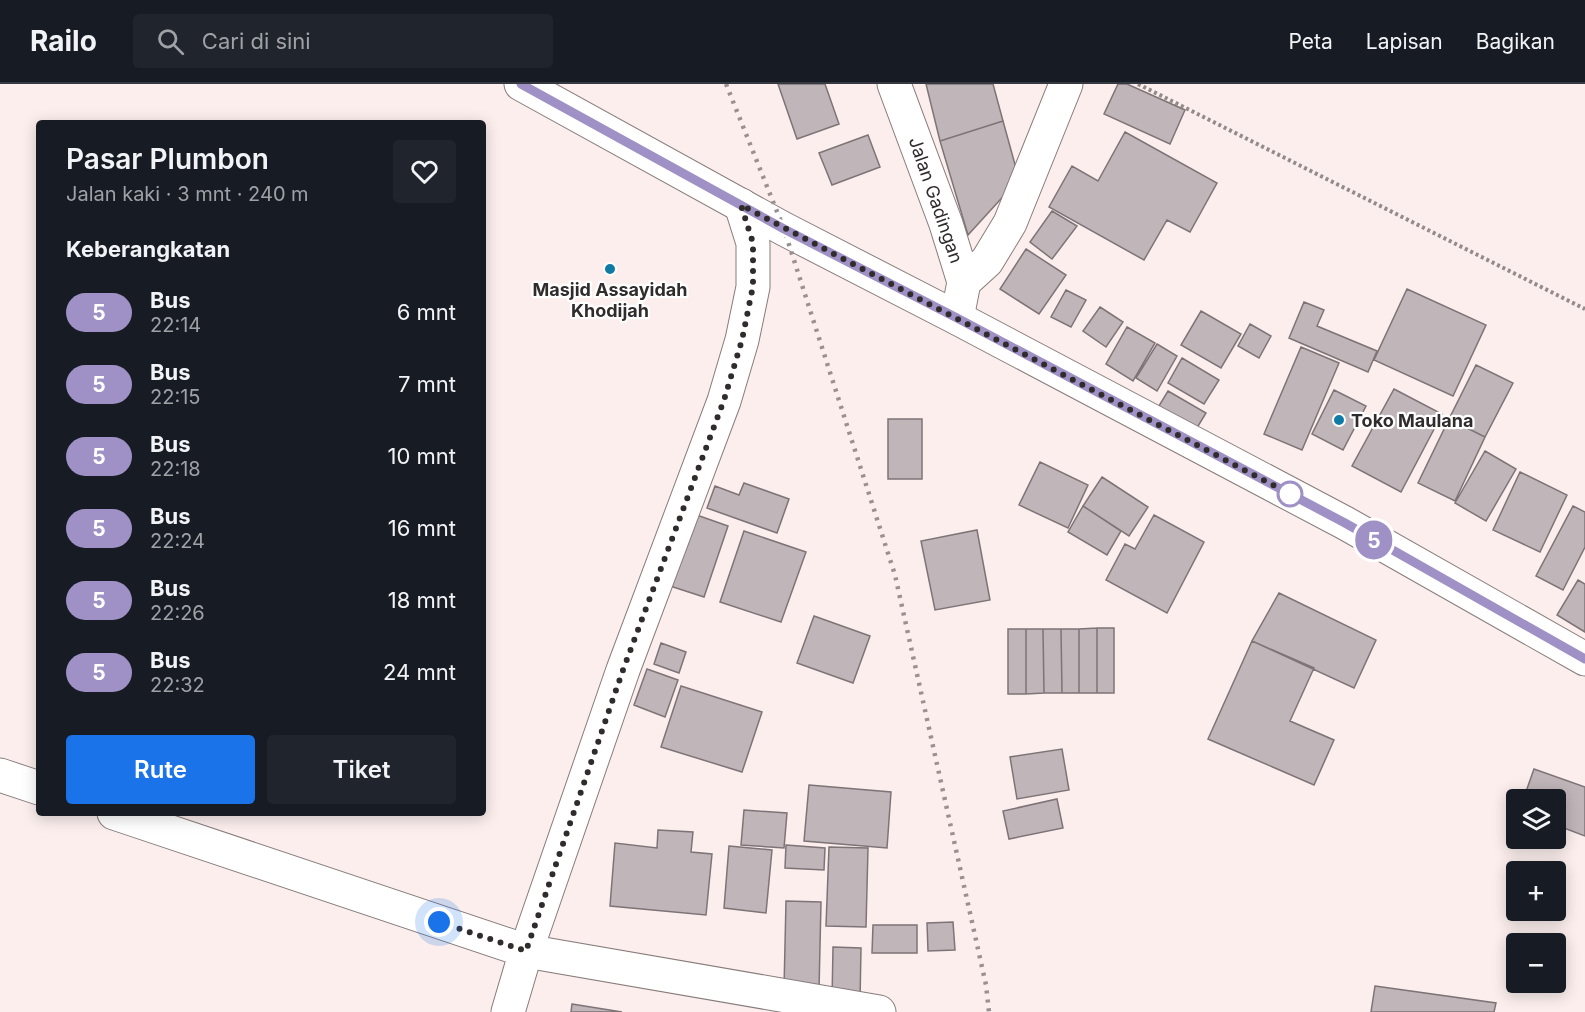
<!DOCTYPE html>
<html lang="id">
<meta charset="utf-8">
<style>
body{margin:0;font-family:Inter,sans-serif;background:#20242c;color:#f1f3f6;height:100vh;display:flex;flex-direction:column;font-size:22px;white-space:nowrap}
*{box-sizing:border-box;margin:0}
p{font-size:20px;color:#9ea1a6}
.icon{flex:none;width:33px;height:33px;fill:none;stroke:currentColor;stroke-width:2;stroke-linecap:round;stroke-linejoin:round}
.map{position:relative;flex:1;overflow:hidden}
.sheet{position:absolute;left:36px;top:36px;width:450px;height:696px;display:flex;flex-direction:column;background:#171b24;border-radius:6px;box-shadow:0 3px 15px #0003}
.sheet>*{flex:none}
.badge{padding:0 12px;border-radius:20px;font-size:21px;line-height:39px}
.buttons{position:absolute;left:1506px;top:705px;display:grid;gap:12px}
.buttons a{display:grid;place-items:center;width:60px;height:60px;border-radius:6px;background:#171b24;box-shadow:0 3px 15px #0003;font-size:30px}
.you{position:absolute;width:30px;height:30px;margin:-15px;border:4px solid #fff;border-radius:50%;background:#1a73e8;box-shadow:0 0 0 9px #1a73e833}
.map>.badge{position:absolute;translate:-50% -50%;box-shadow:0 0 0 3px #fff}
h2{padding:0 30px;font-size:22px;line-height:54px}
.round{display:grid;place-items:center;flex:none;width:63px;height:63px;border-radius:6px;background:#20242c}
.overview{display:flex;align-items:center;justify-content:space-between;height:102px;padding:0 30px}
h1{font-size:28px;font-weight:600;line-height:45px}
.cta{display:flex;gap:12px;margin-top:auto;padding:12px 30px}
.cta a{flex:1;height:69px;border-radius:6px;background:#1a73e8;color:#fff;font-size:24px;font-weight:600;line-height:69px;text-align:center}
.cta a+a{background:#20242c;color:#f1f3f6}
ul{padding:0;list-style:none}
li{display:flex;align-items:center;gap:18px;height:72px;padding:0 30px}
li div{flex:1}
li b{display:block;font-size:22px}
li em{font-style:normal}
li .badge{min-width:66px;font-weight:700;text-align:center}
header{display:flex;align-items:center;gap:36px;box-sizing:border-box;height:84px;padding:0 30px;background:#171b24;border-bottom:2px solid #363941}
header strong{font-size:28px}
nav{display:flex;gap:33px;margin-inline-start:auto;font-size:21px}
.search{width:420px;height:54px;background:#20242c;display:flex;align-items:center;gap:15px;box-sizing:border-box;padding:0 21px;border-radius:6px;color:#9ea1a6;font-size:22px}
.map>svg:first-child{display:block}
</style>
<header>
<strong>Railo</strong>
<div class="search"><svg class="icon" aria-label="search" viewBox="0 0 24 24"><circle cx="10" cy="10" r="6"/><path d="M15 15l6 6"/></svg>Cari di sini</div>
<nav><a>Peta</a><a>Lapisan</a><a>Bagikan</a></nav>
</header>
<div class="map">
<svg width="1585" height="928" viewBox="0 0 1585 928">
<rect width="100%" height="100%" fill="#fbeeed"/>
<!-- building -->
<path fill="#c0b5b9" stroke="#7e7477" stroke-width="1.5" d="M778,0H825L839,40L797,55Z
M926,0H993L1003,37L940,57Z
M1118,0H1127L1185,26L1170,60L1104,30Z
M1003,37L1019,95L968,151L940,57Z
M1125,48L1217,99L1190,148L1167,136L1144,176L1049,123L1072,82L1098,97Z
M868,51L880,83L832,101L819,69Z
M1052,127L1077,142L1052,175L1030,158Z
M1026,165L1066,191L1039,230L1000,205Z
M1407,205L1486,241L1453,312L1374,276Z
M1066,206L1086,216L1071,243L1051,233Z
M1304,218L1324,226L1317,242L1377,267L1368,288L1289,254Z
M1100,223L1123,238L1106,263L1083,247Z
M1201,227L1241,250L1221,284L1181,261Z
M1250,240L1271,252L1259,274L1238,262Z
M1127,243L1155,259L1133,297L1106,280Z
M1157,260L1177,272L1157,307L1136,294Z
M1301,263L1339,279L1302,366L1264,350Z
M1182,274L1219,296L1204,320L1168,299Z
M1476,281L1513,299L1485,353L1449,335Z
M1394,305L1442,330L1401,408L1352,382Z
M1334,306L1366,322L1343,366L1312,350Z
M1168,307L1206,329L1192,352L1154,330Z
M888,335H922V395H888Z
M1449,335L1485,353L1455,417L1418,399Z
M1485,367L1516,385L1486,437L1455,419Z
M1040,378L1088,401L1068,444L1019,421Z
M1520,388L1567,411L1540,468L1493,446Z
M1102,393L1148,423L1129,452L1083,422Z
M744,399L789,415L777,449L707,424L715,402L739,411Z
M1083,422L1121,447L1107,471L1068,448Z
M1573,422L1585,428V463L1563,506L1536,492Z
M691,429L728,442L704,513L667,501Z
M1154,431L1204,458L1167,529L1106,496L1125,460L1135,465Z
M977,446L990,516L935,526L921,457Z
M744,447L806,468L781,538L720,518Z
M1578,496L1585,500V548L1557,531Z
M1279,509L1376,556L1354,604L1252,557Z
M814,532L870,552L853,599L797,579Z
M1097,544V609H1079V545Z
M1097,544H1114V609H1097Z
M1008,545H1026V610H1008Z
M1026,545H1043L1044,609L1026,610Z
M1043,545H1061L1062,609H1044Z
M1061,545H1079V609H1062Z
M1252,557L1314,584L1290,637L1334,656L1314,701L1208,655Z
M661,559L686,568L679,589L654,580Z
M647,585L678,596L665,633L634,621Z
M681,602L762,628L742,688L661,663Z
M1062,665L1069,706L1017,715L1010,673Z
M1534,685L1585,703V752L1556,741V716H1523Z
M809,701L891,708L887,764L804,757Z
M1057,715L1063,744L1009,755L1003,727Z
M744,726L787,729L784,764L741,761Z
M658,746L693,748L691,768L712,770L706,831L610,822L615,759L657,764Z
M786,761L825,764L824,786L785,784Z
M729,762L772,766L766,829L724,824Z
M829,763L868,764L866,843L826,842Z
M786,817L821,818L819,906L784,905Z
M953,838L955,866L928,867L927,839Z
M873,841H917V869H872Z
M833,863L861,864L860,917L832,916Z
M1375,902L1496,919L1494,928H1371Z
M572,920L622,928H571Z"/>
<g fill="none" stroke-linecap="round" stroke-linejoin="round">
<!-- minor casing -->
<g stroke="#877c7b" stroke-width="35">
<path id="minor" d="M894,0L946,140L964,198L957,234
M964,198L987,177L1010,139L1066,0
M0,691L39,704
M114,729L526,867L879,928
M508,928L526,867L623,586L724,317L742,256L753,203V159L741,121"/>
</g>
<!-- major casing -->
<g stroke="#877c7b" stroke-width="35">
<path id="major" d="M521,0L784,145L957,234L1345,439L1585,575"/>
</g>
<!-- path -->
<path stroke="#938a8a" stroke-width="4" stroke-dasharray="3 3" stroke-linecap="butt" d="M1138,0L1585,225"/>
<!-- minor -->
<use href="#minor" stroke="#fff" stroke-width="33"/>
<!-- major -->
<use href="#major" stroke="#fff" stroke-width="33"/>
<!-- rail -->
<path stroke="#99908f" stroke-width="4.5" stroke-dasharray="3 6" stroke-linecap="butt" d="M726,0L784,145L895,491L986,901L989,928"/>
</g>
<g fill="none" stroke-linecap="round" stroke-linejoin="round">
<!-- line casing -->
<g stroke="#fff" stroke-width="14">
<path id="line" d="M521,0L784,145L957,234L1345,439L1585,575"/>
</g>
<!-- line -->
<use href="#line" stroke="#9f91c5" stroke-width="9"/>
<!-- walk -->
<path stroke="#312c2c" stroke-width="6" stroke-dasharray="0 10.8" d="M439,838L526,867L623,586L724,316L742,256L753,202V159L741,121L1290,410"/>
</g>
<!-- markers -->
<g fill="#0f7ba5" stroke="#fff" stroke-width="2">
<circle cx="610" cy="185" r="6"/>
<circle cx="1339" cy="336" r="6"/>
</g>
<circle fill="#fff" stroke="#9f91c5" stroke-width="3" cx="1290" cy="410" r="12"/>
<g text-anchor="middle" dominant-baseline="central" stroke-width="4.5" stroke-linejoin="round" paint-order="stroke">
<!-- street labels -->
<g font-size="18" fill="#312c2c" stroke="#fff">
<text transform="translate(936 116) rotate(71)">Jalan Gadingan</text>
</g>
<!-- poi labels -->
<g font-size="18" font-weight="bold" fill="#312c2c" stroke="#fff">
<text x="610" y="205">Masjid Assayidah<tspan x="610" dy="21">Khodijah</tspan></text>
<text x="1351" y="336" text-anchor="start">Toko Maulana</text>
</g>
</g>
</svg>
<div class="buttons">
<a><svg class="icon" aria-label="layers" viewBox="0 0 24 24"><path d="M12 4l9 5-9 5-9-5zM3 14l9 5 9-5"/></svg></a>
<a>+</a>
<a>−</a>
</div>
<div class="you" style="left:439px;top:838px"></div>
<b class="badge" style="left:1374px;top:456px;background:#9f91c5;color:#fff">5</b>
<section class="sheet">
<div class="overview"><div><h1>Pasar Plumbon</h1><p>Jalan kaki · 3 mnt · 240 m</p></div><a class="round"><svg class="icon" aria-label="heart" viewBox="0 0 24 24"><path d="M12 20l-8-8c-3-5 5-10 8-4 3-6 11-1 8 4z"/></svg></a></div>
<h2>Keberangkatan</h2>
<ul>
<li><span class="badge" style="background:#9f91c5;color:#fff">5</span><div><b>Bus</b><p>22:14</p></div><em>6 mnt</em></li>
<li><span class="badge" style="background:#9f91c5;color:#fff">5</span><div><b>Bus</b><p>22:15</p></div><em>7 mnt</em></li>
<li><span class="badge" style="background:#9f91c5;color:#fff">5</span><div><b>Bus</b><p>22:18</p></div><em>10 mnt</em></li>
<li><span class="badge" style="background:#9f91c5;color:#fff">5</span><div><b>Bus</b><p>22:24</p></div><em>16 mnt</em></li>
<li><span class="badge" style="background:#9f91c5;color:#fff">5</span><div><b>Bus</b><p>22:26</p></div><em>18 mnt</em></li>
<li><span class="badge" style="background:#9f91c5;color:#fff">5</span><div><b>Bus</b><p>22:32</p></div><em>24 mnt</em></li>
</ul>
<div class="cta"><a>Rute</a><a>Tiket</a></div>
</section>
</div>
